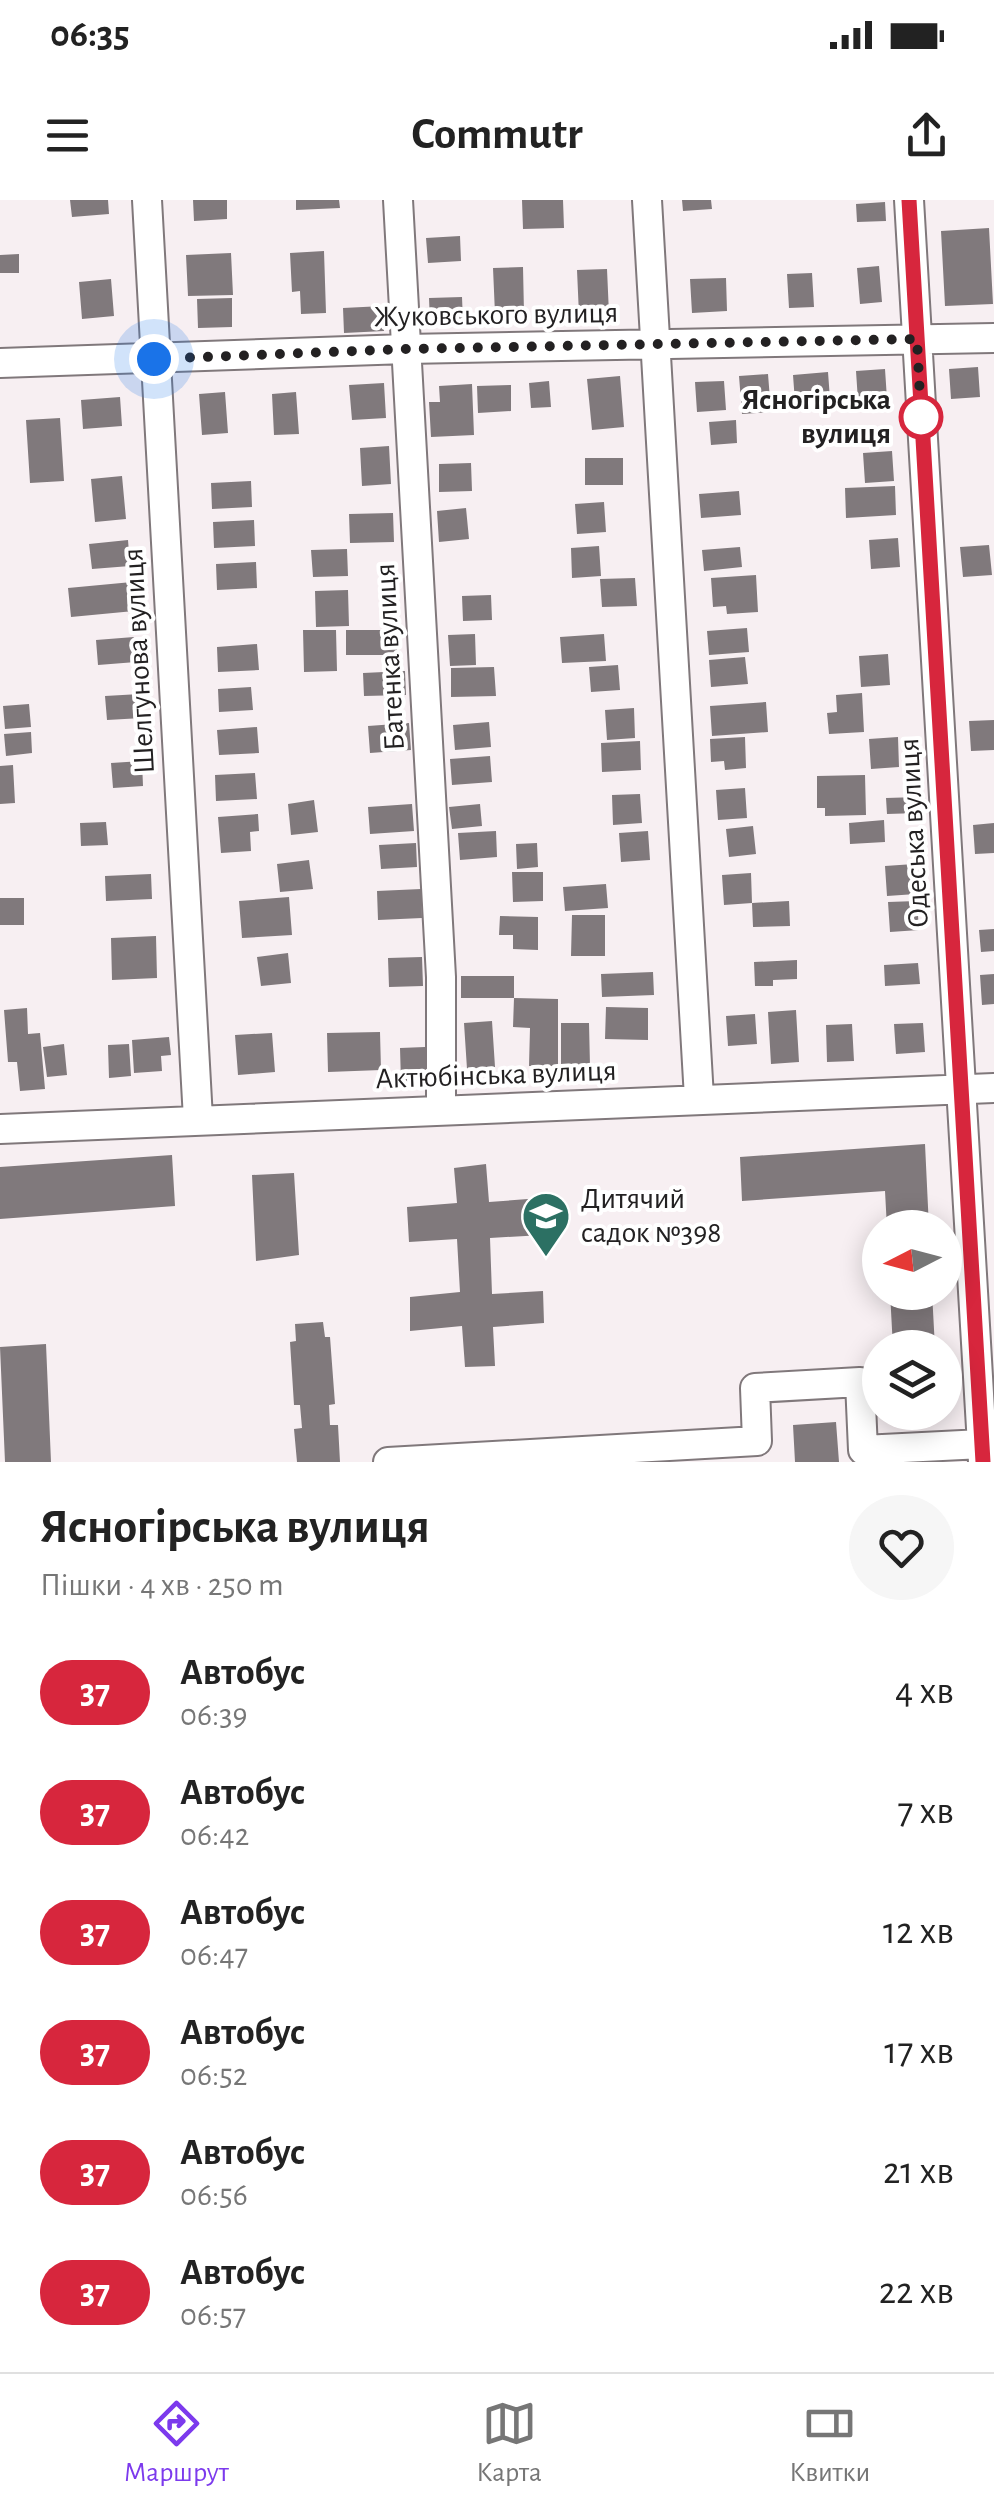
<!DOCTYPE html>
<html lang="uk">
<meta charset="utf-8">
<style>
body{margin:0;font-family:"Alegreya Sans",sans-serif;background:#f6f6f6;color:#222;height:100vh;display:flex;flex-direction:column;font-size:38px;white-space:nowrap}
*{box-sizing:border-box;margin:0}
p{font-size:32px;color:#767676}
.icon{flex:none;width:55px;height:55px;fill:none;stroke:currentColor;stroke-width:2;stroke-linecap:round;stroke-linejoin:round}
.map{position:relative;height:1262px;overflow:hidden}
.details{display:flex;flex-direction:column;background:#fff;flex:1}
.details>*{flex:none}
.badge{padding:0 20px;border-radius:32px;font-size:35px;line-height:65px}
.needle{width:65px;rotate:264deg}
.fabs{position:absolute;left:862px;top:1010px;display:grid;gap:20px}
.fabs a{display:grid;place-items:center;width:100px;height:100px;border-radius:50%;background:#fff;box-shadow:0 5px 25px #0003;font-size:50px}
.you{position:absolute;width:50px;height:50px;margin:-25px;border:8px solid #fff;border-radius:50%;background:#1a73e8;box-shadow:0 0 0 15px #1a73e833}
.map>.badge{position:absolute;translate:-50% -50%;box-shadow:0 0 0 5px #fff}
.round{display:grid;place-items:center;flex:none;width:105px;height:105px;border-radius:52px;background:#f6f6f6}
.headline{display:flex;align-items:center;justify-content:space-between;height:170px;padding:0 40px}
h1{font-size:48px;font-weight:600;line-height:75px}
ul{padding:0;list-style:none}
li{display:flex;align-items:center;gap:30px;height:120px;padding:0 40px}
li div{flex:1}
li b{display:block;font-size:38px}
li em{font-style:normal}
li .badge{min-width:110px;font-weight:700;text-align:center}
.status{display:flex;justify-content:space-between;align-items:center;height:70px;padding:0 50px;background:#fff;direction:ltr}
.status svg{height:28px;fill:currentColor}
header{display:flex;justify-content:space-between;align-items:center;height:130px;padding:0 40px;background:#fff;font-size:45px;font-weight:600}
.menu{display:flex;justify-content:space-around;align-items:center;height:140px;border-top:2px solid #e0e0e0;background:#fff;font-size:28px;color:#767676}
.menu a{display:grid;justify-items:center;gap:5px}
.menu .active{color:#7c3aed}
.map>svg:first-child{display:block}
</style>
<div class="status"><b>06:35</b><svg viewBox="0 0 49 12"><path d="M0 12V9h3v3zM5 12V6h3v6zM10 12V3h3v9zM15 12V0h3v12zM26 1h20v11H26zM47 4h2v5h-2z"/></svg></div>
<header><svg class="icon" aria-label="menu" viewBox="0 0 24 24"><path d="M4 6h16M4 12h16M4 18h16"/></svg>Commutr<svg class="icon" aria-label="share" viewBox="0 0 24 24"><path d="M12 15V3M7 8l5-5 5 5M5 13v7h14v-7"/></svg></header>
<div class="map">
<svg width="994" height="1262" viewBox="0 0 994 1262">
<rect width="100%" height="100%" fill="#f7eff2"/>
<!-- building -->
<path fill="#80797c" d="M70,0H108L109,14L72,17Z
M193,0H227V19L194,21Z
M296,0H339L340,8L296,10Z
M522,0H563L564,28L523,29Z
M682,0H711L712,9L683,11Z
M885,2L886,21L857,22L856,4Z
M989,28L993,104L945,106L941,31Z
M460,36L461,61L428,63L426,38Z
M324,51L326,113L301,114L300,91L292,92L290,53Z
M231,53L233,95L188,96L186,55Z
M19,54V73H0V55Z
M879,66L882,102L860,104L857,68Z
M523,67L524,113L495,114L493,68Z
M607,69L609,114L579,115L577,70Z
M812,73L814,107L789,108L787,74Z
M726,78L727,111L692,113L690,79Z
M111,79L114,116L82,119L79,82Z
M462,97L463,122L430,123L429,98Z
M232,98V127L198,128L197,99Z
M383,106L384,131L344,133L343,108Z
M978,167L980,197L951,199L949,169Z
M885,169L887,199L858,201L856,171Z
M828,172L830,199L795,202L793,175Z
M768,174L771,212L742,214L739,176Z
M620,176L624,227L592,230L587,179Z
M549,181L551,207L531,208L529,183Z
M724,181L726,210L697,212L695,182Z
M384,183L386,218L352,220L349,185Z
M472,184L474,235L431,237L429,202H440L439,186Z
M511,185V211L478,213L477,186Z
M225,192L228,233L202,235L199,194Z
M296,192L299,234L274,235L272,194Z
M120,197L122,226L83,229L81,200Z
M60,218L64,281L30,283L26,220Z
M736,220L737,243L711,245L709,222Z
M389,246L391,284L362,286L360,248Z
M892,251L894,281L865,283L863,253Z
M585,258H623V285H585Z
M471,263L472,291L439,292V264Z
M122,276L126,319L95,322L91,279Z
M251,281L252,307L212,309L211,283Z
M895,286L896,315L846,318L845,288Z
M739,291L741,315L701,318L699,294Z
M604,302L606,332L577,334L575,304Z
M466,308L469,339L439,342L437,311Z
M393,313L394,342L350,343L349,314Z
M254,320L255,346L214,348L213,322Z
M898,338L900,367L871,369L869,340Z
M128,340L130,366L92,369L89,344Z
M989,345L992,375L963,377L960,347Z
M599,346L601,376L572,378L571,348Z
M740,347L742,367L704,371L702,350Z
M347,349L348,376L313,377L311,350Z
M256,362L257,388L217,390L216,364Z
M756,375L758,412L727,414L726,406L713,407L711,378Z
M635,378L637,406L602,407L600,379Z
M132,382L134,411L71,417L68,388Z
M348,390L349,426L316,427L315,391Z
M491,395L492,420L463,421L462,396Z
M747,428L749,452L709,455L707,431Z
M303,430H336L337,471L304,472Z
M346,430H397V455H346Z
M475,434L476,465L450,466L448,435Z
M604,434L606,461L562,463L560,437Z
M134,437L136,462L98,465L96,440Z
M257,444L259,470L218,472L217,447Z
M888,454L890,485L861,487L859,456Z
M745,457L748,484L711,487L709,460Z
M618,465L620,490L591,492L589,467Z
M494,467L496,496L451,497V468Z
M405,471L406,495L364,496L363,473Z
M251,487L253,510L219,512L218,489Z
M862,493L864,532L829,534L827,513L837,512L836,495Z
M140,494L142,518L107,520L105,496Z
M766,502L768,532L712,536L710,506Z
M29,504L31,527L5,529L3,506Z
M634,508L635,538L607,540L605,510Z
M994,520V550L971,551L969,521Z
M489,522L491,547L455,550L453,525Z
M409,523L411,550L370,553L368,526Z
M257,527L259,553L219,555L217,530Z
M31,532L32,553L6,556L4,534Z
M745,537L746,568L725,570L724,561L711,562L710,539Z
M898,537L899,567L871,569L869,539Z
M640,541L641,570L602,572L601,543Z
M490,556L492,582L452,585L450,559Z
M142,561L143,586L113,588L111,563Z
M13,565L15,603L0,604V566Z
M255,573L257,599L216,601L215,575Z
M865,575L866,615L825,616V608H817V576Z
M745,588L747,618L718,620L716,590Z
M640,594L642,623L613,625L612,595Z
M918,597L919,613L887,614L886,598Z
M314,600L318,632L291,635L288,604Z
M412,604L414,631L370,634L368,607Z
M480,604L482,626L452,629L449,607Z
M258,614L259,631L250,632L251,651L221,653L218,617Z
M884,620L885,642L850,644L849,623Z
M106,622L108,645L81,646L80,623Z
M994,623V653L975,654L973,625Z
M753,626L756,654L729,657L726,629Z
M496,631L497,657L460,660L458,633Z
M648,631L650,660L621,662L619,633Z
M416,643L417,667L381,669L379,645Z
M537,643L538,667L517,669L516,644Z
M309,660L313,689L280,692L277,664Z
M914,664L916,694L887,696L885,666Z
M512,672H543V701L513,702Z
M751,673L752,703L724,705L722,675Z
M151,674L152,699L106,701L105,676Z
M606,684L608,708L565,711L563,687Z
M421,689L422,718L378,720L377,691Z
M289,697L292,735L242,738L239,701Z
M0,698H24V725H0Z
M789,701L790,726L753,727L752,703Z
M917,701L919,730L890,732L888,702Z
M572,715H605V756H571Z
M500,716L538,717V750L513,749V735H499Z
M994,729V751L981,752L979,730Z
M156,736L157,778L112,780L111,738Z
M288,753L291,783L261,786L257,757Z
M422,757L423,786L389,787L388,758Z
M797,760V779L773,780V786H755L754,762Z
M918,763L920,784L885,786L884,765Z
M653,772L654,795L602,797L601,774Z
M994,774V804L982,805L980,775Z
M461,776H514V798H461Z
M514,798L558,799V866H529L530,828L513,827Z
M606,807L648,808V840L605,839Z
M27,808L28,834L40,833L45,889L20,891L17,862H8L4,810Z
M796,810L799,862L771,864L768,812Z
M755,814L757,844L728,846L726,816Z
M492,821L495,867L467,869L464,823Z
M561,823H589L590,866H561Z
M923,823L925,852L896,854L894,824Z
M852,824L854,861L827,862L826,825Z
M380,832L381,870L328,872L327,833Z
M272,833L275,872L238,875L235,835Z
M169,837L171,855L161,856L162,871L134,873L132,840Z
M64,844L67,875L47,877L43,847Z
M129,844L131,876L109,878L108,845Z
M425,847L427,881L401,882L400,848Z
M925,944L929,1028H887L885,991L742,1001L740,957Z
M172,955L175,1006L0,1019V967Z
M486,964L489,1002L541,998L543,1035L490,1038L492,1094L543,1091L544,1123L493,1127L495,1166L465,1167L462,1126L410,1131V1097L460,1092L457,1039L409,1042L407,1007L457,1003L454,968Z
M294,973L299,1055L256,1061L252,975Z
M890,1092H932L935,1148H893Z
M323,1122L325,1137H330L335,1204L329,1205L330,1225H338L340,1262H297L294,1229L302,1228L300,1205H294L290,1142L296,1141L295,1124Z
M46,1144L51,1262H5L0,1147Z
M836,1222L839,1262H795L793,1225Z"/>
<g fill="none" stroke-linecap="round" stroke-linejoin="round">
<!-- minor casing -->
<g stroke="#80787b" stroke-width="32">
<path id="minor" d="M147,0L198,919
M398,0L441,777V910
M647,0L699,898
M909,0L983,1262
M0,163L406,149L994,138
M0,929L994,888
M388,1262L757,1241L755,1188L860,1182L863,1250L982,1244"/>
</g>
<!-- minor -->
<use href="#minor" stroke="#fff" stroke-width="28"/>
</g>
<g fill="none" stroke-linecap="round" stroke-linejoin="round">
<!-- line casing -->
<g stroke="#fff" stroke-width="22">
<path id="line" d="M909,0L983,1262"/>
</g>
<!-- line -->
<use href="#line" stroke="#d7263d" stroke-width="15"/>
<!-- walk -->
<path stroke="#232122" stroke-width="10" stroke-dasharray="0 18" d="M154,159L406,149L917,139L921,217"/>
</g>
<!-- icons -->
<defs>
<g id="school-pin" transform="scale(2.5)"><path d="M0 17L-7.5 6A9.5 9.5 0 1 1 7.5 6Z" fill="#2c7063" stroke="#fff"/><path d="M0-5L7-2L0 1L-7-2ZM-4 1L0 2.5L4 1V4Q0 6-4 4Z" fill="#fff"/></g>
</defs>
<g fill-rule="evenodd">
<use href="#school-pin" x="546" y="1016"/>
</g>
<!-- markers -->
<circle fill="#fff" stroke="#d7263d" stroke-width="5" cx="921" cy="217" r="20"/>
<g text-anchor="middle" dominant-baseline="central" stroke-width="8" stroke-linejoin="round" paint-order="stroke">
<!-- street labels -->
<g font-size="30" fill="#232122" stroke="#fff">
<text transform="translate(496 115) rotate(-1)">Жуковського вулиця</text>
<text transform="translate(390 457) rotate(-93)">Батенка вулиця</text>
<text transform="translate(139 461) rotate(-93)">Шелгунова вулиця</text>
<text transform="translate(914 633) rotate(-93)">Одеська вулиця</text>
<text transform="translate(496 875) rotate(-2)">Актюбінська вулиця</text>
</g>
<!-- stop labels -->
<g font-size="30" font-weight="bold" fill="#232122" stroke="#fff" text-anchor="end">
<text x="891" y="200">Ясногірська<tspan x="891" dy="34">вулиця</tspan></text>
</g>
<!-- poi labels -->
<g font-size="30" fill="#232122" stroke="#fff" text-anchor="start">
<text x="581" y="999">Дитячий<tspan x="581" dy="34">садок №398</tspan></text>
</g>
</g>
</svg>
<div class="fabs">
<a><svg class="needle" viewBox="-14 -14 28 28"><path d="M0-13l5 13h-10z" fill="#e53935"/><path d="M0 13l5-13h-10z" fill="#767676"/></svg></a>
<a><svg class="icon" aria-label="layers" viewBox="0 0 24 24"><path d="M12 4l9 5-9 5-9-5zM3 14l9 5 9-5"/></svg></a>
</div>
<div class="you" style="left:154px;top:159px"></div>
</div>
<section class="details">
<div class="headline"><div><h1>Ясногірська вулиця</h1><p>Пішки · 4 хв · 250 m</p></div><a class="round"><svg class="icon" aria-label="heart" viewBox="0 0 24 24"><path d="M12 20l-8-8c-3-5 5-10 8-4 3-6 11-1 8 4z"/></svg></a></div>
<ul>
<li><span class="badge" style="background:#d7263d;color:#fff">37</span><div><b>Автобус</b><p>06:39</p></div><em>4 хв</em></li>
<li><span class="badge" style="background:#d7263d;color:#fff">37</span><div><b>Автобус</b><p>06:42</p></div><em>7 хв</em></li>
<li><span class="badge" style="background:#d7263d;color:#fff">37</span><div><b>Автобус</b><p>06:47</p></div><em>12 хв</em></li>
<li><span class="badge" style="background:#d7263d;color:#fff">37</span><div><b>Автобус</b><p>06:52</p></div><em>17 хв</em></li>
<li><span class="badge" style="background:#d7263d;color:#fff">37</span><div><b>Автобус</b><p>06:56</p></div><em>21 хв</em></li>
<li><span class="badge" style="background:#d7263d;color:#fff">37</span><div><b>Автобус</b><p>06:57</p></div><em>22 хв</em></li>
</ul>
</section>
<nav class="menu">
<a class="active"><svg class="icon" aria-label="directions" viewBox="0 0 24 24"><path d="M12 3l9 9-9 9-9-9zM9 14v-3h6M13 9l2 2-2 2"/></svg>Маршрут</a>
<a><svg class="icon" aria-label="map" viewBox="0 0 24 24"><path d="M3 6l6-2 6 2 6-2v14l-6 2-6-2-6 2zM9 4v14M15 6v14"/></svg>Карта</a>
<a><svg class="icon" aria-label="tickets" viewBox="0 0 24 24"><path d="M3 7h18v10H3zM15 7v10"/></svg>Квитки</a>
</nav>
